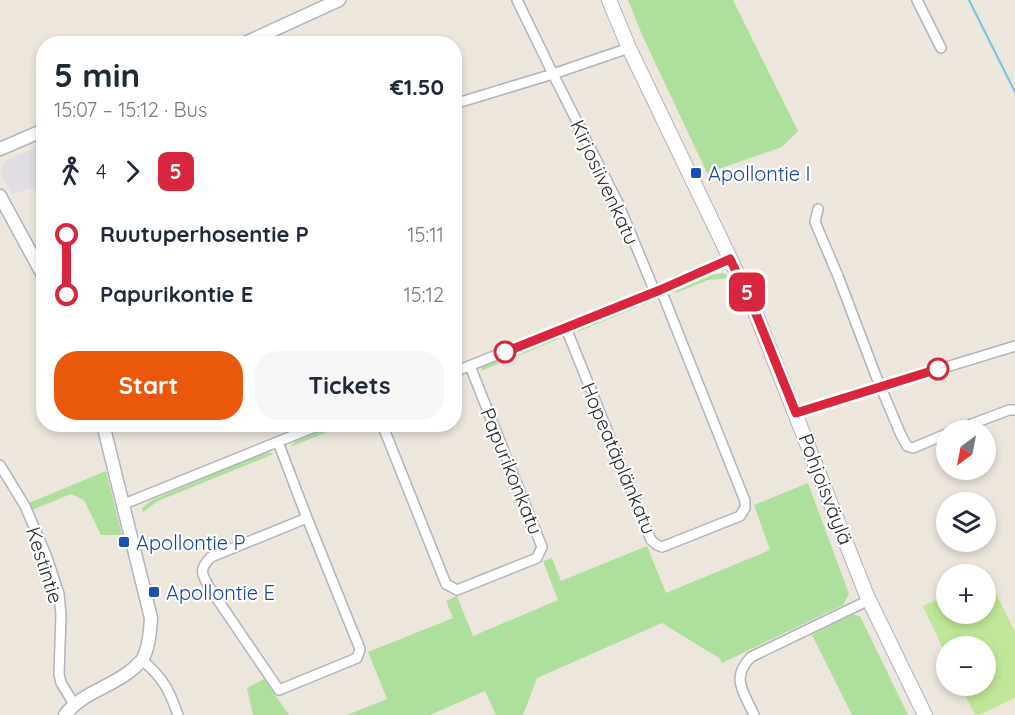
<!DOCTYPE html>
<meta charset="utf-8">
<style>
body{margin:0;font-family:Quicksand,sans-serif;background:#f6f6f7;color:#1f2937;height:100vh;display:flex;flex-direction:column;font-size:22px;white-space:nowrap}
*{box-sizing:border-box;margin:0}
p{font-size:20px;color:#747a83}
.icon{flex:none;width:33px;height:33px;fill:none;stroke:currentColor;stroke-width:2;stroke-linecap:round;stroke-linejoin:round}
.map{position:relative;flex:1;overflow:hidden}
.sheet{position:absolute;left:36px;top:36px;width:426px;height:396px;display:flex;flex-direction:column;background:#fff;border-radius:24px;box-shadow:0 3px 9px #0003}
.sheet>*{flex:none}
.badge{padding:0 12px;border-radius:9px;font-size:21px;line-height:39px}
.needle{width:39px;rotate:212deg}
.buttons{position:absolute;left:936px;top:420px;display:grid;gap:12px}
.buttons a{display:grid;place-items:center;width:60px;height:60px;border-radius:50%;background:#fff;box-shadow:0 3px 9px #0003;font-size:30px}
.map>.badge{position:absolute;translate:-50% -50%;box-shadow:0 0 0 3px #fff}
.legs{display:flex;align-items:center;gap:9px;height:66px;padding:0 18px;font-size:20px}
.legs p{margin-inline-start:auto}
.summary{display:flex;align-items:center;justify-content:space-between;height:102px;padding:0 18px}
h1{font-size:33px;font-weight:700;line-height:45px}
.button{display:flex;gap:12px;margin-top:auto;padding:12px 18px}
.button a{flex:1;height:69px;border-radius:24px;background:#ea580c;color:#fff;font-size:24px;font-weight:700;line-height:69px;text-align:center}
.button a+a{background:#f6f6f7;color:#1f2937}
ul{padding:0 18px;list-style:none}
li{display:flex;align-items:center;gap:21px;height:60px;font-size:22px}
li i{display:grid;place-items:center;width:9px;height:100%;margin:0 8px;background:currentColor}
li i::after{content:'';width:15px;height:15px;margin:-8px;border:4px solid;border-radius:50%;background:#fff}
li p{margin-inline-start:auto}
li:first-child i{background:linear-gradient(#0000 50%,currentColor 0)}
li:last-child i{background:linear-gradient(currentColor 50%,#0000 0)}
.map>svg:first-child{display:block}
</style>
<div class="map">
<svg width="1015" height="715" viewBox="0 0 1015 715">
<rect width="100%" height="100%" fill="#ece6dd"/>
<!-- industrial -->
<path fill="#e0dde4" d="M43,144V185L12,194L2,176L1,171L4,163L8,160Z"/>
<!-- green -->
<path fill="#afdf9d" d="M628,0H733L798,131L782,147L707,173L643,37Z
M723,273L732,278L708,280L675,293L673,289L710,275Z
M648,299L650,302L577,332L579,328Z
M555,337L561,338L481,371L482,367Z
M328,428L330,431L290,447L295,441Z
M267,452L274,454L158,501L143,512L142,508L152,500Z
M106,471L122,535H101L84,500L71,494L32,510L29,503Z
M808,483L849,594L843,605L722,663L719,658L662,623L537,678L523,715H496L485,691L430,715H347L387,699L368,652L453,618L446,601L457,596L473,636L558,600L543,561L552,558L561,581L647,546L666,593L770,550L754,505Z
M851,614L860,616L908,715H852L812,635Z
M264,679L289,715H253L247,688Z"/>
<!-- pitch -->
<path fill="#c0e699" d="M987,575L1015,632V698L979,715H975L961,686H986V646H946V655L923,606L946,595V614H986V576Z"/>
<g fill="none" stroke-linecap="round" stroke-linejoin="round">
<!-- stream -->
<path stroke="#76c1e8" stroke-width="2" d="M969,0L1015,92"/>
<!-- minor casing -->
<g stroke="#b1b3bd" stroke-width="12">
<path id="minor" d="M517,0L553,74L618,203L655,292
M917,0L941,48
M454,104L553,74L629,48
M818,209L815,222L838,276L876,376L901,435L907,446L913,448L946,434
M566,328L651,540L657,545L662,547L740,516L745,508V501L661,290
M454,372L655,292L730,259
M796,413L1015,346
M382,424L446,584L457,590L537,558L542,547L470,366
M956,430L1009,410H1015
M278,442L307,518L360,649L357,658L279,690L209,587C201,573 199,569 211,557L307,518
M0,465L25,506L46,555L59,594L61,615L59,674L61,683L74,704
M124,504L322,424
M142,660C163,678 169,689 178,715
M754,715C744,692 730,678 751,657L869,600"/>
</g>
<!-- tertiary casing -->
<g stroke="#b1b3bd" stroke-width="15">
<path id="tertiary" d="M243,44L339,0
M0,149L44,130
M0,196L44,277
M65,715C83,691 114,687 135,667C137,664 140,663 142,660C149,648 150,632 151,618L103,424"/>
</g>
<!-- secondary casing -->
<g stroke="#b1b3bd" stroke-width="16">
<path id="secondary" d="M609,0L629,48L752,304L867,596L925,715"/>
</g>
<!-- minor -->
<use href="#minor" stroke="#fff" stroke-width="9"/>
<!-- tertiary -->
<use href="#tertiary" stroke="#fff" stroke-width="12"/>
<!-- secondary -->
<use href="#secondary" stroke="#fff" stroke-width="14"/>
</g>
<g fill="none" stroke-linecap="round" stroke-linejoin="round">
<!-- line-1 casing -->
<g stroke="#fff" stroke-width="14">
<path id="line-1" d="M505,352L660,290L730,259L752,304L796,413L938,369"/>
</g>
<!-- line-1 -->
<use href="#line-1" stroke="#d7263d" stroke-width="9"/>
</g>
<!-- markers -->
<g fill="#1a4fb4" stroke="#fff" stroke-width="2">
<rect x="690" y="167" width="12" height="12" rx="3"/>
<rect x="118" y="536" width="12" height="12" rx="3"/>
<rect x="148" y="586" width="12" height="12" rx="3"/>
</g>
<g fill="#fff" stroke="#d7263d" stroke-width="3">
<circle cx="505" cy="352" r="10"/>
<circle cx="938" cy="369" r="10"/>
</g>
<g text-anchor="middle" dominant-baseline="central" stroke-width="4.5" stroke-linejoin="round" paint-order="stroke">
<!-- transit labels -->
<g font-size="20" fill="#164399" stroke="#fff" text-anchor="start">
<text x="708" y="173">Apollontie I</text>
<text x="136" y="542">Apollontie P</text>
<text x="166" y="592">Apollontie E</text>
</g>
<!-- street labels -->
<g font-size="20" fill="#2a2a2a" stroke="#fff">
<text transform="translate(605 182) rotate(65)">Kirjosiivenkatu</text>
<text transform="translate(619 458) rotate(67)">Hopeatäplänkatu</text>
<text transform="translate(512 471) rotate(68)">Papurikonkatu</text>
<text transform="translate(826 489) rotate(69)">Pohjoisväylä</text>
<text transform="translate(45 565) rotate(72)">Kestintie</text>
</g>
</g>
</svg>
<div class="buttons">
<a><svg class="needle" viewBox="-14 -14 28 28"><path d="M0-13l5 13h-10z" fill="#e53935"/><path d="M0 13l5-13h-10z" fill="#747a83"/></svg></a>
<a><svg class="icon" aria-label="layers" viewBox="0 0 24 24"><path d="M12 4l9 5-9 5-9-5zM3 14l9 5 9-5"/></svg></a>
<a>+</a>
<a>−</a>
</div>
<b class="badge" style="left:747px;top:292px;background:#d7263d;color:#fff">5</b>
<section class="sheet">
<div class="summary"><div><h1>5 min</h1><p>15:07 – 15:12 · Bus</p></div><b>€1.50</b></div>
<div class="legs"><svg class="icon" aria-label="walk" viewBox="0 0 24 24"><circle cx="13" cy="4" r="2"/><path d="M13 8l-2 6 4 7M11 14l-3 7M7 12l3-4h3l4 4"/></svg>4<svg class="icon" aria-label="forward" viewBox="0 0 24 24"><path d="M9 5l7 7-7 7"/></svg><b class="badge" style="background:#d7263d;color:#fff">5</b></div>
<ul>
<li><i style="color:#d7263d"></i><b>Ruutuperhosentie P</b><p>15:11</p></li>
<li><i style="color:#d7263d"></i><b>Papurikontie E</b><p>15:12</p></li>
</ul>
<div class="button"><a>Start</a><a>Tickets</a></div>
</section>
</div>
